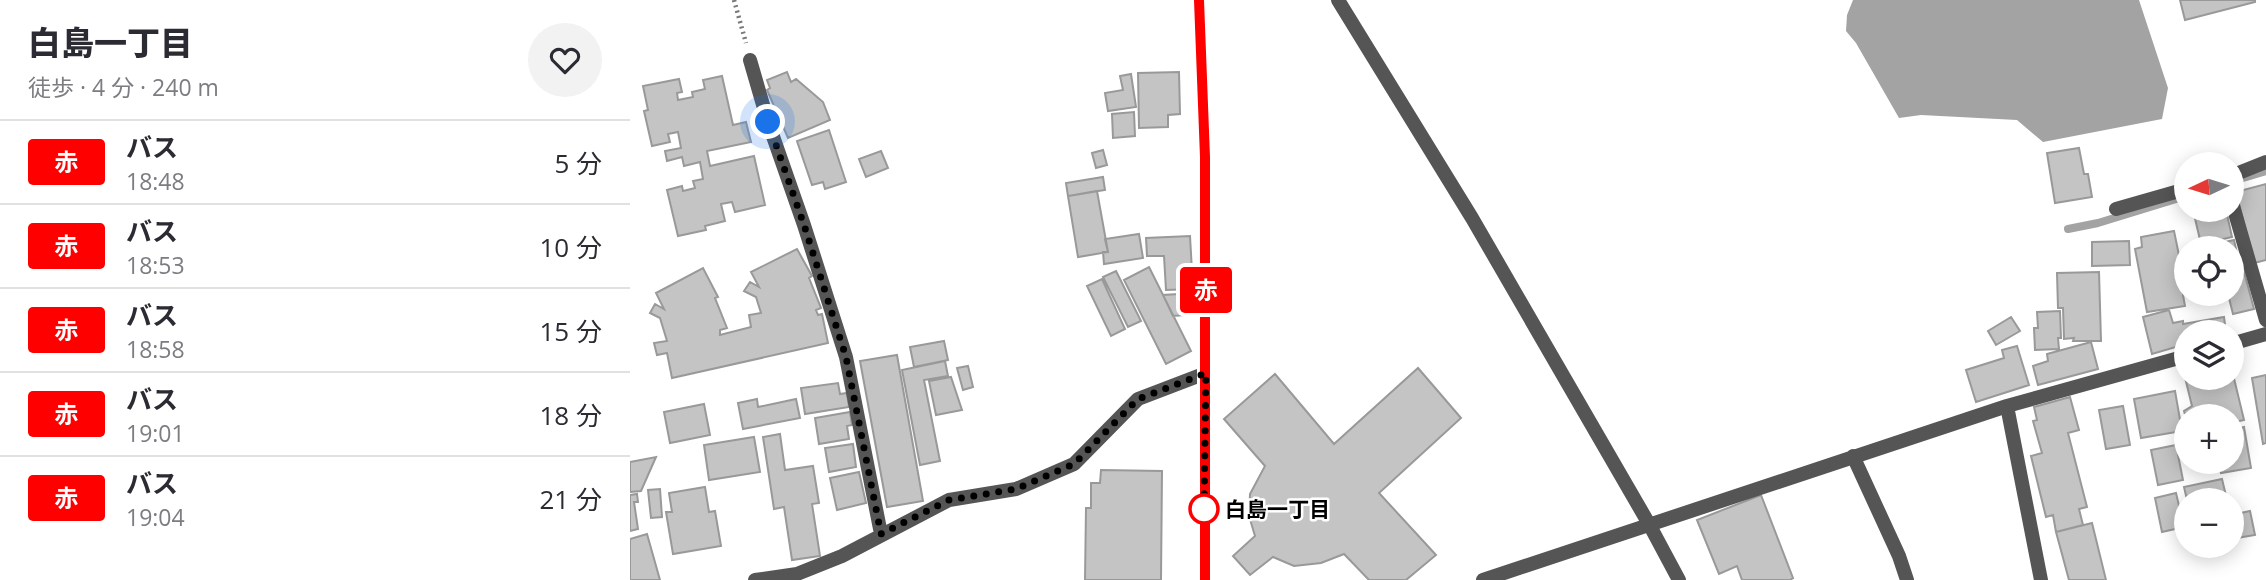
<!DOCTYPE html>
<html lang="ja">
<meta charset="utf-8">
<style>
body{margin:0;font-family:"Open Sans","Noto Sans JP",sans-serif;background:#f2f2f3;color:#2b2b33;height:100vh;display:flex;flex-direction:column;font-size:26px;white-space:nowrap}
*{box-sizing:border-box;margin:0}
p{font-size:23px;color:#7c7c81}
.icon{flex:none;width:38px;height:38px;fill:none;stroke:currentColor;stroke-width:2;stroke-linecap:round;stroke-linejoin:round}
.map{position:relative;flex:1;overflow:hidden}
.sheet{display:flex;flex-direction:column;background:#fff;width:630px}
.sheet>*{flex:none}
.badge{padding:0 14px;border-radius:5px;font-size:24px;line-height:46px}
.needle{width:46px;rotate:266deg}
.tools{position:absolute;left:1544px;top:152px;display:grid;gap:14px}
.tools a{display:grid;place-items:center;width:70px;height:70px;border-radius:50%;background:#fff;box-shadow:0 4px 18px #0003;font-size:35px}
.you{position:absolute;width:35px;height:35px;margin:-18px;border:5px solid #fff;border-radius:50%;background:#1a73e8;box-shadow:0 0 0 10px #1a73e833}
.map>.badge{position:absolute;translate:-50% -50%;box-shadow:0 0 0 4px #fff}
.round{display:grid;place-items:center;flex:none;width:74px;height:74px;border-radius:37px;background:#f2f2f3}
.headline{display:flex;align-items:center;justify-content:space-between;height:119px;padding:0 28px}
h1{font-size:33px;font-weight:800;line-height:52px}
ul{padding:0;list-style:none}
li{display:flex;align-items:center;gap:21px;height:84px;padding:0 28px;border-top:2px solid #e1e1e2}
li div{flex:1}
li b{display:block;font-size:26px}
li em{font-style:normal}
li .badge{min-width:77px;font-weight:700;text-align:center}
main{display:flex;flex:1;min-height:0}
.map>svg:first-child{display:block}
</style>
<main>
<section class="sheet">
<div class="headline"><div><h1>白島一丁目</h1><p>徒歩 · 4 分 · 240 m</p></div><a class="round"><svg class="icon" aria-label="heart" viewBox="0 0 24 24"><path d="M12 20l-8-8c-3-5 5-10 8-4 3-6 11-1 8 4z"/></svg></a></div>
<ul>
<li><span class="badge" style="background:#f00;color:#fff">赤</span><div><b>バス</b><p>18:48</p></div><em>5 分</em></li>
<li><span class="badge" style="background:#f00;color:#fff">赤</span><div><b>バス</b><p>18:53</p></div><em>10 分</em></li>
<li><span class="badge" style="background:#f00;color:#fff">赤</span><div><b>バス</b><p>18:58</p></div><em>15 分</em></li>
<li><span class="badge" style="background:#f00;color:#fff">赤</span><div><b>バス</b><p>19:01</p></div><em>18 分</em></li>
<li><span class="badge" style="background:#f00;color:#fff">赤</span><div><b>バス</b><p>19:04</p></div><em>21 分</em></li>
</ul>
</section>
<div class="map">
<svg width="1636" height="580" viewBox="0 0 1636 580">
<rect width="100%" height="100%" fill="#fff"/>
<!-- water -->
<path fill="#a3a3a3" d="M1223,0H1509L1538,88L1532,119L1413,142L1387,120L1291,115L1269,118L1226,43L1216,31L1217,15Z"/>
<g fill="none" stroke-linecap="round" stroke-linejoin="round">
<!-- stream -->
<path stroke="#a3a3a3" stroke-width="8" d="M1613,178L1636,171
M1438,229L1468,223L1556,196"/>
</g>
<!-- building -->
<path fill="#c4c4c4" stroke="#999" stroke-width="2" d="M1550,0H1625V2L1555,20Z
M157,72L161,82L166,79L193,102L200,120L158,138L137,90L140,88L137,80Z
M549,72L550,114L538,115V127L509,128L508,73Z
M501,74L506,107L478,111L475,93L493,90L490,76Z
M92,76L103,125L116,122L121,142L77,151L80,166L124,156L135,205L105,212L102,202L91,204L95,221L75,226L76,230L48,236L37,190L52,186L53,191L65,188L63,181L73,179L70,162L54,166L52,157L37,161L35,151L51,148L48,132L38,134L40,142L22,146L14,111L18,110L13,86L49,79L52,92L47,93L48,100L63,97L62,92L75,89L73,80Z
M504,112L505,136L483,138L482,114Z
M199,130L216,182L195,189L193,182L182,185L167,141Z
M1449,148L1454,174H1458L1462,197L1425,203L1417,153Z
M473,150L477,165L466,168L462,153Z
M251,151L258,168L236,177L229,159Z
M473,177L475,190L438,196L436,183Z
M1636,184V260L1624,263L1606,192Z
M467,191L478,252L448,257L438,196Z
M1563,210H1596L1602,237L1571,244Z
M1544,231L1551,265H1556L1557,294L1553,295L1555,306L1517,312L1505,249L1512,247L1511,237Z
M509,234L513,258L474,264L473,252H478L475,239Z
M560,236L563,289L536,290L534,256H517L516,238Z
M1604,240L1610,267L1601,269V248H1579L1578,246Z
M1499,241L1500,265L1462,266V242Z
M167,249L182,276L179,278L191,308L186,310L188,315L192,314L198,343L42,378L37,353L27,355L24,343L37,341L30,318L20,313L25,304L34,309L26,293L73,268L88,297L85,298L97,328L90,330V335L121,327L119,315L131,313L126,297L114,291L120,282L129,287L121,272Z
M519,267L561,351L536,364L494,280Z
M1613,268L1624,309L1603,314L1598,294H1601V271Z
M486,271L511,321L498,327L473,277Z
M1469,272L1471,341H1443L1444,338L1434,339L1433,308H1428L1427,273Z
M472,279L495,329L481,336L457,286Z
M566,293L568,314L543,316L533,295Z
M1539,310L1543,323L1553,321V324L1594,317L1596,332H1556V344L1522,354L1513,317Z
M1430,311L1431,338H1428L1429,349L1405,350L1404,328H1408L1407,312Z
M1381,317L1390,331L1366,345L1358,331Z
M314,341L318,360L284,367L280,347Z
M1461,342L1468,369L1408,385L1403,366L1418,361L1417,354Z
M1387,346L1399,385L1346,402L1336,370L1374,358L1372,350Z
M267,355L293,501L257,507L230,361Z
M1556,359V378H1601V366L1614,420L1601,423V416L1556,418L1554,411L1562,406L1551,361Z
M315,361L318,376L294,380L310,461L290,465L272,370Z
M338,366L343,387L333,390L327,368Z
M788,368L831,418L749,493L806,555L776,580H739L714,554L691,563L664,566L643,557L620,575L603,556L625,536L619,516L620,494L635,466L594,419L645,374L704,444Z
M1636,375V443L1633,444L1622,378Z
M321,377L332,410L306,415L299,381Z
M208,383L210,394L217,393L219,407L175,414L171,388Z
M1545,391L1552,431L1511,438L1504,399Z
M1440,397L1449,430L1438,433L1457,507L1449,509L1453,525L1426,532L1423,515L1416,517L1401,456L1412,453L1403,421L1407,420L1404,407Z
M127,399L128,407L166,399L170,418L113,429L108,403Z
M74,404L80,435L40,443L34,412Z
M1493,406L1500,445L1476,449L1469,410Z
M220,412L222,425L217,426L219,439L189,444L185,418Z
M1614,427L1621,468L1591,473L1589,462H1601V430Z
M150,434L155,470L183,466L189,503L182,504L190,556L162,560L154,507L144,509L133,437Z
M124,437L130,472L79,480L74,445Z
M223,444L226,467L199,472L195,448Z
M1546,445L1553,480L1528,485L1521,450Z
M26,457L11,491L0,492V462Z
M471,470L532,471L531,580H455L456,508H461V483H470Z
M229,472L236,503L207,510L200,478Z
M1592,479L1597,500H1557L1554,487Z
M75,487L79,512L85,511L91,546L43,554L36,512H42L39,493Z
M30,489L32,517L21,518L18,490Z
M1546,493L1554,527L1532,532L1525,498Z
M7,494L8,502H4L8,529L0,531V495Z
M1131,495L1163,578L1160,580H1112L1107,566L1089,574L1067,520Z
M1620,511L1625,535L1601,539V515Z
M1462,523L1476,580H1439L1426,532Z
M17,534L30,580H0V539Z"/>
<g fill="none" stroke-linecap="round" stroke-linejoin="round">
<!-- path -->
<path stroke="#777" stroke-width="4.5" stroke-dasharray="2 3.5" stroke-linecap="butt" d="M104,0L116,43"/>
<!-- minor -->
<path stroke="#555" stroke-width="14" d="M569,0L574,130L575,580
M120,60L138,122L174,225L216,357L251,534
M1601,176L1636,162
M1601,199L1636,320
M1486,209L1556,189
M1601,344L1636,334
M1377,406L1411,580
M1223,456L1269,556L1277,580
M125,580L167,574L212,556L319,500L386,489L444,464L508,399L576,373
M853,580L1377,406L1556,356"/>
<!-- tertiary -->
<path stroke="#555" stroke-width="14" d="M708,0L842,218L1019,524L1049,580"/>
</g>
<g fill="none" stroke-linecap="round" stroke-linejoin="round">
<!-- line casing -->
<g stroke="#fff" stroke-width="16">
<path id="line" d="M569,0L575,157V580"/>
</g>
<!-- line -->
<use href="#line" stroke="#f00" stroke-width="10"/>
<!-- walk -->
<path stroke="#000" stroke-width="7" stroke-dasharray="0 12.6" d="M138,122L174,225L216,357L251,534L319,500L386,489L444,464L508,399L576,373L574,509"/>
</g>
<!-- markers -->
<circle fill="#fff" stroke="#f00" stroke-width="3.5" cx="574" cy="509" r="14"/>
<g text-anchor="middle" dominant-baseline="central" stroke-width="5" stroke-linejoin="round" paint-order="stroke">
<!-- stop labels -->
<g font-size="21" font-weight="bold" fill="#000" stroke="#fff" text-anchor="start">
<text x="595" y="509">白島一丁目</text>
</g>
</g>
</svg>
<div class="tools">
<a><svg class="needle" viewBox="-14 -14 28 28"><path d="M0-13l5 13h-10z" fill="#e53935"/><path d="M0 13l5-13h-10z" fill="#7c7c81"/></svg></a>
<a><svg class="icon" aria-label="locate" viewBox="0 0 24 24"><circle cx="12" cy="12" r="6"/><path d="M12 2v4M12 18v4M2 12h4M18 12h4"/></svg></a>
<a><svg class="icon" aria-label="layers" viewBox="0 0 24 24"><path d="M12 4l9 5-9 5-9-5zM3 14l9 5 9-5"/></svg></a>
<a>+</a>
<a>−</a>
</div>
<div class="you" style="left:138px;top:122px"></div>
<b class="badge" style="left:576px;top:290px;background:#f00;color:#fff">赤</b>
</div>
</main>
